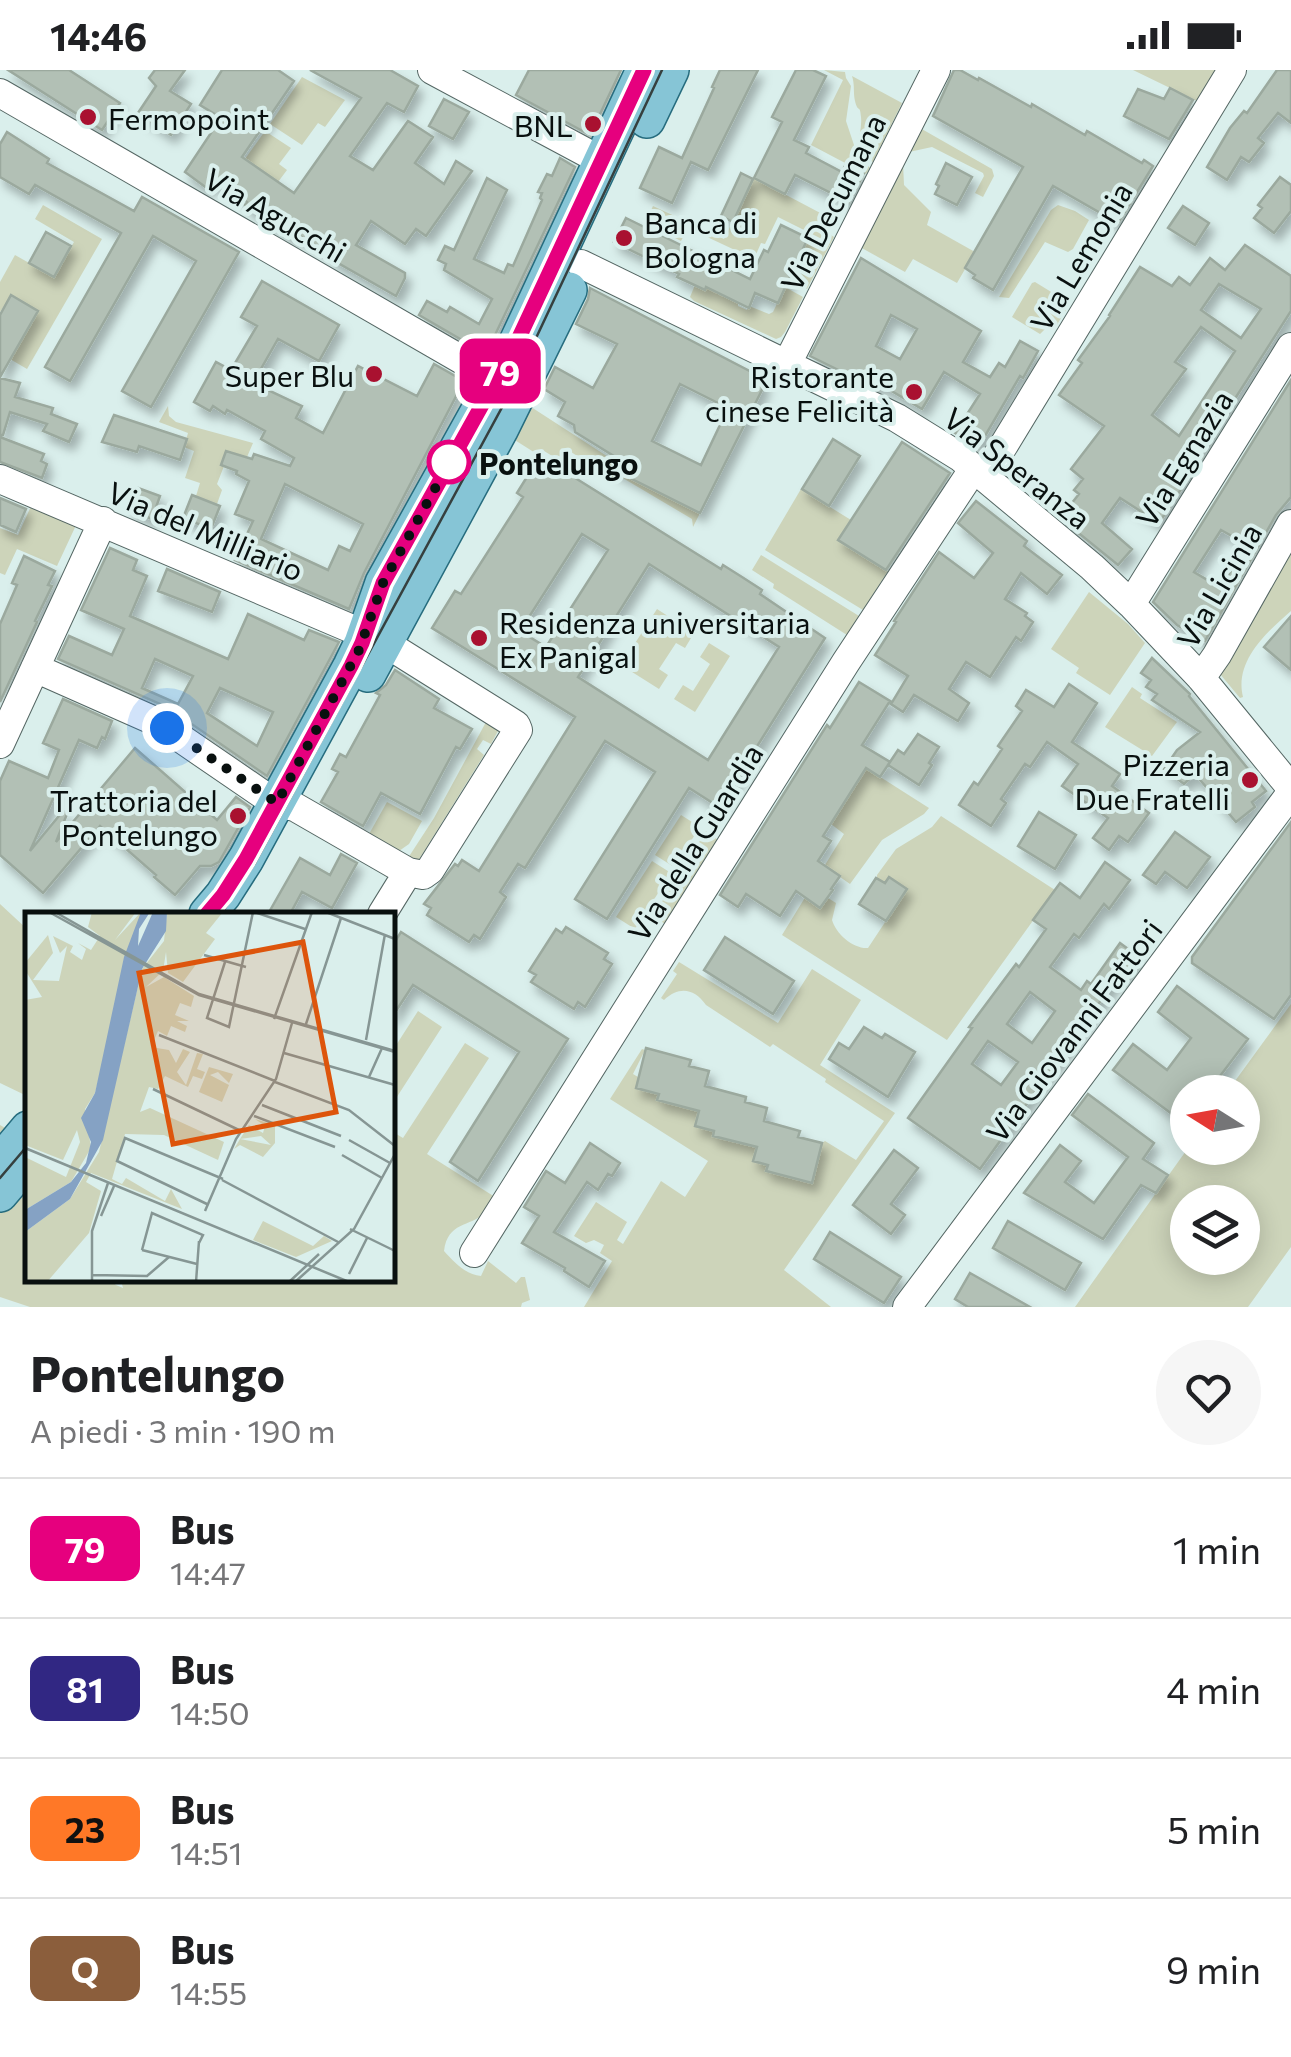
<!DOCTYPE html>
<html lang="it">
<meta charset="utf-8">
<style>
body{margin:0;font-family:Commissioner,sans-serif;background:#f6f6f6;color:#202124;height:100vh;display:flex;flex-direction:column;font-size:38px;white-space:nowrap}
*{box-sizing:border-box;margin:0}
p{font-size:32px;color:#757577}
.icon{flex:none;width:55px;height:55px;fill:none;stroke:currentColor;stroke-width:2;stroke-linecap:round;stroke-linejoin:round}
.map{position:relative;height:1237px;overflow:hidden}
.sheet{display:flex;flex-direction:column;background:#fff;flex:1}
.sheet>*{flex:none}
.badge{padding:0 20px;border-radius:15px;font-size:35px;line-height:65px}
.needle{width:65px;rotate:281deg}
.tools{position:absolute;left:1170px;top:1005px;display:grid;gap:20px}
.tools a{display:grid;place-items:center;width:90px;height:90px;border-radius:50%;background:#fff;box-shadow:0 5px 25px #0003;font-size:50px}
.you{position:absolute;width:50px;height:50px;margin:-25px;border:8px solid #fff;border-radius:50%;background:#1a73e8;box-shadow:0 0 0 15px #1a73e833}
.map>.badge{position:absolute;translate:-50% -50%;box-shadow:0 0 0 5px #fff}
.round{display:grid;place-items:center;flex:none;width:105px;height:105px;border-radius:52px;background:#f6f6f6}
.overview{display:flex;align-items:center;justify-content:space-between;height:170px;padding:0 30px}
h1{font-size:48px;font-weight:700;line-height:75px}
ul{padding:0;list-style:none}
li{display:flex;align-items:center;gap:30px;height:140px;padding:0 30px;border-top:2px solid #e0e0e0}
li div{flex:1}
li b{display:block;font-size:38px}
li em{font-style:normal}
li .badge{min-width:110px;font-weight:700;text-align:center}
.status{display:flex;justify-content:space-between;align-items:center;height:70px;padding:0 50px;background:#fff;direction:ltr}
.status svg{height:28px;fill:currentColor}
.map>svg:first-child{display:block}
</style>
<div class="status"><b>14:46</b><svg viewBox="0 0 49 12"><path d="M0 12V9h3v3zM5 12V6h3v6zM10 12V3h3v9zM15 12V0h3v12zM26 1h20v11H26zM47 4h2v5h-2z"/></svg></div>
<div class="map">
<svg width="1291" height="1237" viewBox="0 0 1291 1237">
<defs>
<filter id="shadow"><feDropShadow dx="5" dy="8" stdDeviation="5" flood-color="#0004"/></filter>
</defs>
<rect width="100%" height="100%" fill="#daefec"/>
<!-- green -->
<path fill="#cdd4ba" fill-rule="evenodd" d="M824,0L845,2L846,8L851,16L846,51L857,84L870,98L866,104L811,75L843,10Z
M1133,0H1224L1203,34Z
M852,6L902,33L873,92C849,79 863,67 861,47C860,33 858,44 855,31C853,22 855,15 852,6Z
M302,7L345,30L325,57L318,53L302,75L270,54Z
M920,58L992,99L994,106L983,127L975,123L984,106L983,103L932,77L909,82Z
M265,61L291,78L279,94L287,100L278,112L245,89Z
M903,93L904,115L931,142L927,155L975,182L957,213L913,189L905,202L860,177Z
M754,108L826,146L822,159L834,167L807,219L789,210L810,163L778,147L765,174L761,173L754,189L688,158L681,171L645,153L653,136L724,169Z
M43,135L102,169L27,299L10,289L37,240L11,226L0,242V212L15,185L54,207L74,172L35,149Z
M1058,135L1075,141L1089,150L1073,179L1068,182L1045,172L1009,228L999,227L1051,140Z
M1035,212L1061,228L1062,236L1066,240L1055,258L1047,257L1040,264L1012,247L1032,213Z
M695,215L704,220L706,217L738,232V236L747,240L749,236L769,244L773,242L785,217L803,227L785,262L781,267L776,269L694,231L690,227Z
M528,335L616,392L613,399L700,443L693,457L692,449L616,404L612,408L571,382L564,393L544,381L540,386L510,367Z
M168,336L169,346L176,352L253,373L247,387L227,382L221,394L224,396L217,414L222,420L217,434L196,426L200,413L185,408L194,381L184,377L188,363L159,352Z
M801,419L851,450L839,470L888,501L863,540L765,480Z
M32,434L78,451L57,496L17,479L5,505L0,503V458L18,465Z
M1291,473V541C1267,562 1234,591 1243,627L1240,628L1220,604Z
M761,485L859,546L847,565L773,518L774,514L752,500Z
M1089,522L1128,554L1145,573L1110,625L1076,603L1079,598L1051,579Z
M657,539L694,563L685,578L676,573L659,599L668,605L659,619L621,595Z
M709,573L730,586L695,642L674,629L683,615L693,621L710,594L700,587Z
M1132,617L1142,624L1140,628L1177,652L1152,686L1105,657Z
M486,652L498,661L491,674L483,670L477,679L484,685L418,791L408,788L434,748Z
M863,696L929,738L924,744L882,770L850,814L830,800L809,830L820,838L828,828L836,833L832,850C836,864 853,879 868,878L907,819L885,813L877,808V805L896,779L932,757L941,746L1055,820L947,970L782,865L844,764L831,754L857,712Z
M387,732L422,751L409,774L399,781L369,764Z
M681,745L700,757L674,797L655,785Z
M706,761L718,770L665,854L653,846Z
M652,791L671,803L635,859L616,847Z
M0,834L27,859V1026L0,1013Z
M679,892L778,953L812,899L861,930L820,995L895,1043L784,1200L831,1237H584L612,1191L600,1183L604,1175L594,1170L586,1173L574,1166L596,1132L627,1152L617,1170L623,1174L661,1111L685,1127L708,1091L610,1029L642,979L645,980L633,1004L638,1007L636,1018L659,1024L658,1030L699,1041L695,1056L714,1061L713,1066L757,1077L754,1091L768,1095L767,1101L812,1113L822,1073L825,1071L856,1090L884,1051L825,1012L826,1009L773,974L770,977L706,935C694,918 679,916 664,930L661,928L677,904L673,901Z
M1291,934V1177L1248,1237H1075L1188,1078H1242V1022H1227ZM1188,1132H1242V1188H1188Z
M418,941L442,957L393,1033V980Z
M465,973L489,988L427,1084L495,1127C492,1132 490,1138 486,1142C469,1158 448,1151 444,1181C454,1192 466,1205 481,1206L488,1191L516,1213L521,1207H525L530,1230L522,1233L521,1237H30L0,1227V1055L12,1062L27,1083L28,1210H110L116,1215L123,1218L121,1210H392L393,1062L403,1068Z"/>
<!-- building -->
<path fill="#b2c0b5" stroke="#9ba99e" stroke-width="2.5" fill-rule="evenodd" filter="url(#shadow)" d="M8,0H69L120,33L102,60Z
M155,0H185L170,21L191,34L171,65L138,43L156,16L149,8Z
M222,0H278L294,11L242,87L294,123L361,28L310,0H390L418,16L404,42L387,33L350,86L373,100L408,51L433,67L415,93L444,114L456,91L472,101L426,166L416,159L405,174L371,151L356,175L405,203V208L396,226L331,189L333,186L296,164L293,168L245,135L247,132L214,110L208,119L185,102L221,48L200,35Z
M529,0H621L590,65L516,25Z
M720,0H758L708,100L691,92L672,133L640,118L659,77L682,88L714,18L712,17Z
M796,0H813L826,6L794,70L809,77L806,83L842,102L846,94L864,103L849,132L795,105L785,124L754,108L782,52L772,47Z
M954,0H960L978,10L979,8L1031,37L1032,34L1085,65L1087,61L1142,93L1144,90L1153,96L1118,153L1053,116L993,220L973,208L975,205L965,198L1023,97L933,46Z
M1277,0H1291V53L1278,43L1258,68L1264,73L1249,92L1241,87L1227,110L1207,97L1230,58L1244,41L1247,43Z
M1170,18L1193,30L1169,69L1124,46L1138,19L1164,29Z
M444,29L469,42L453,69L429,56Z
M7,62L49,89L47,93L134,141L142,127L239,182L151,337L122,321L196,191L153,166L70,311L45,297L121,163L35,115L29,124L0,107V74Z
M560,88L575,97L486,284L419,245L427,231L447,242L450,237L479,254L492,229L444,200L446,194L438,190L445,176L454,180L487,108L507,120L474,189L504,203L508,194L513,196L542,130L540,128L542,123L538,122L547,104L552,106Z
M946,93L972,107L957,135L935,124L939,116L936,114Z
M741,103L753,109L733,152L721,146Z
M1280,107L1291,115V141L1274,163L1254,148L1262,138L1258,135Z
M1183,136L1209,153L1195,175L1168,158Z
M626,148L701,185L703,182L717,188L716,192L750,209L764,180L768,182L781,155L808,168L778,233L755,223L749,238L706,217L705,220L677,207L679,204L614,172Z
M46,162L71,176L54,207L29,193Z
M1245,175L1291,206V241L1199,385L1202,387L1159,453L1120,428L1102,453L1132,479L1118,495L1060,448L1079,424L1074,420L1083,409L1071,399L1104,356L1059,325L1082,293L1078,290L1110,246L1109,245L1140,197L1172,216L1179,207L1190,215L1210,188L1225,200ZM1219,214L1261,239L1241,268L1201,240ZM1201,257L1235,281L1179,366L1152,345L1186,299L1175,292Z
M861,188L981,261L963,292L990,307L999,293L1005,297L1020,271L1038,281L1023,308L1020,306L978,378L955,363L980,324L944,302L922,339L878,313L875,318L810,286ZM891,245L917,259L900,289L876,276Z
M262,211L339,255L319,291L278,269L253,313L302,336L296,348L323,363L358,296L417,326L434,294L464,311L364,503L349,539L235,490L253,451L235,444L249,411L236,404L237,401L221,395L226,381L252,389L254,384L290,396L294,388L261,369L265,361L227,340L225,344L213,336L210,341L194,332L216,292L231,300L257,256L241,247ZM285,414L363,454L350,481L339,476L328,500L261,469Z
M590,218L763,308V318L700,443L612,399L617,388L575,362L574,355L558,346L565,332L544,319L555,297L593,318L617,274L576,254L588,229ZM680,314L728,338L701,395L652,371Z
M11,225L38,241L0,307V245Z
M0,308L20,313L15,327L53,338L51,344L77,354L69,372L43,361L47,354L10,342L3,365H0Z
M1291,310V427L1276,445L1205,571L1177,555L1153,532ZM1221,460L1246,474L1221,518L1194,502Z
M114,345L187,369L180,390L139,376L137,382L102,372Z
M0,367L44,384L41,391L47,394L42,408L0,392Z
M833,369L860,386L829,436L802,419Z
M902,372L950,403L886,500L838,470Z
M540,386L721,499L723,495L742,507L762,520L760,524L825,568L719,737L689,718L607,849L575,829L655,702L605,671L525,798L518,794L500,822L506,827L480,869L474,865L469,872L427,845L431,838L424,834L455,794L458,796L462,790L479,801L575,647L432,558L455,521L461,524L523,427L517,423ZM582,464L608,480L546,577L520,561ZM649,494L779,577L708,690L578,607Z
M138,418L160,426L152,449L129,440Z
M192,425L220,436L211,459L183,448Z
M0,428L26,439L16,462L0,455Z
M976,431L1027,471L1024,476L1062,505L1047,524L1021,503L1005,529L1027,543L1025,546L1033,552L1021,571L1016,567L990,607L966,592L949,619L969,633L958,651L914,625L903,642L891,634L908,606L875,585L896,552L894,551L939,482L974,508L993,483L958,453Z
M110,478L137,490L133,500L147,506L130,546L228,589L248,544L304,570L309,560L339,572L267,706L167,637L58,589L69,566L112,585L124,559L81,540ZM155,589L193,606L178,634L142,618ZM220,618L273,642L257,676L207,643Z
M24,486L55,501L48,515L52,516L35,551L37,552L0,632V554L17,515L12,513Z
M167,499L220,522L212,542L158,521Z
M1291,546V600L1264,577Z
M1152,588L1190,624L1189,626L1266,721L1252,732L1255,737L1236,752L1195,704L1184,714L1164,699L1177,680L1200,662L1152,630L1157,624L1146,617L1151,610L1141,603Z
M395,600L439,629L434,638L472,659L460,679L456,677L420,744L381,723L363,756L321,732L338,702L332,699L340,684L346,687L380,625L376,623L386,615Z
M859,612L890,631L862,675L890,692L880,707L866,698L823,766L831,771L818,791L840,806L831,819L833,820L820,838L796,821L780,846L746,824L738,837L720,825L827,655L830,658Z
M1069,614L1097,633L1072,672L1120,704L1112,716L1149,743L1128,772L1119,766L1109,780L1093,768L1108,748L1062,716L1078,694L1047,672L1030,697L1025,694L1001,729L1006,733L991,756L959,735L974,712L978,715L1002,679L998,676L1022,641L1016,636L1026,620L1054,637Z
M63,629L112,651L105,669L102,667L97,678L79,670L30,781L63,741L67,744L56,772L135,678L217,750L236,727L250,737L219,792L211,796H200L175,825L154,807L156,805L100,756L43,823L0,785V711L9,691L48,708L59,680L43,673Z
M918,664L939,677L929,693L932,695L919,715L888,695L898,680L904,684Z
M1039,742L1076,765L1055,799L1018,776Z
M1291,752V925L1274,949L1192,893V887Z
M1175,762L1210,787L1187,818L1165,802L1156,814L1143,805Z
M341,784L357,793L332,838L302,822L290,844H268L300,788L330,805Z
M1105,792L1130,810L1109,839L1104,834L1079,868L1074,864L1050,897L1081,920L1087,911L1091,914L1120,873L1139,887L1124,907L1120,904L980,1099L908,1048L972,958L969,957L1016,894L1019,897L1046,859L1033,850L1060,813L1080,828ZM1030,922L1055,941L1032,973L1007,954ZM988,971L1018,992L1001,1015L972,994Z
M889,807L907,819L886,851L859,834L876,808L885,813Z
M566,857L608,883L604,889L612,894L585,937L578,932L574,939L531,912L536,905L529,901L556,859L562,863Z
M401,862L568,969L478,1111L450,1092L519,982L413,915L392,947V876Z
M725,867L794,911L773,944L704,900Z
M1177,916L1248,969L1208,1022H1188V1056L1113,1000L1133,974L1167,1000L1191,968L1158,942Z
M864,957L882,968L885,964L915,982L888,1027L829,989L839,973L849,979Z
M646,978L691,990L689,996L709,1001L705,1016L746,1027L745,1032L767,1038L764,1051L800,1061L798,1067L822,1073L812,1113L766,1101L768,1095L753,1091L757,1077L713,1066L714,1061L695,1056L699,1041L657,1030L659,1024L636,1018Z
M1088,1024L1154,1073L1143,1089L1168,1105L1156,1123L1141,1115L1103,1169L1024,1123L1060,1075L1081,1091L1065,1112L1094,1133L1128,1087L1072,1045Z
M590,1073L620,1093L612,1106L608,1104L598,1120L587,1112L554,1162L605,1191L589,1217L564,1201L565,1198L522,1173L539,1146L524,1137L546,1101L565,1113Z
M894,1080L918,1098L891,1134L905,1145L891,1164L853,1135Z
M1008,1151L1081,1193L1065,1220L993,1178Z
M830,1162L901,1207L884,1233L814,1189Z
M970,1203L1030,1237H968L955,1229Z"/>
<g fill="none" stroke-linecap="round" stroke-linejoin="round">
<!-- minor casing -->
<g stroke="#546663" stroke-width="30">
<path id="minor" d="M432,0L602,91
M0,23L476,298L515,317
M581,194L897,348L960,387L1092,497L1131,534L1201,608L1291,718
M787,294L936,0
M985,406L1232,0
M0,409L385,573L516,655L518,660L430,800L423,805L408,802L295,737L277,733L262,724L157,652L35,598
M1131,534L1291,277
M1201,608L1217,585L1291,454
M0,674L103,451
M382,844L408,802
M474,1183L846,592L974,398
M907,1237L1291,723"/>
</g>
<!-- major casing -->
<g stroke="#266c7e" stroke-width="38">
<path id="major" d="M647,50L671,0
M368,604L500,360L569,220
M207,844L223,825L246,789L351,596L362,573L383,513L517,272L644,0
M0,1092L28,1059
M0,1124L28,1091"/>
</g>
<!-- minor -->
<use href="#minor" stroke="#fff" stroke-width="28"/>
<!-- major -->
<use href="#major" stroke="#86c5d6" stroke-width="35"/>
<!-- tram -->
<path stroke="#36403f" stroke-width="2.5" d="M221,844L255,793L513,317L662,0
M0,1108L28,1075"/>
</g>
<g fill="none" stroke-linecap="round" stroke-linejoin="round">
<!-- line casing -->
<g stroke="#fff" stroke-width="22">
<path id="line" d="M207,844L223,825L246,789L351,596L362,573L383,513L517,272L644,0"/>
</g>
<!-- line -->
<use href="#line" stroke="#e6007e" stroke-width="15"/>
<!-- walk -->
<path stroke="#09100f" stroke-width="10" stroke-dasharray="0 18" d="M167,658L277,733L359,580L383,513L453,386L449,392"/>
</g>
<!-- markers -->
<g fill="#a91130" stroke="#daefec" stroke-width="4">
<circle cx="88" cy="47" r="10"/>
<circle cx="593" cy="54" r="10"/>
<circle cx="624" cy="168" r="10"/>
<circle cx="374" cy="304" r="10"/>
<circle cx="914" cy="322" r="10"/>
<circle cx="479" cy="568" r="10"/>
<circle cx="1250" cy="710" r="10"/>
<circle cx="238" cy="746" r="10"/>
</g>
<circle fill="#fff" stroke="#e6007e" stroke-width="5" cx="449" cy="392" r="20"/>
<g text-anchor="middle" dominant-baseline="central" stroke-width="8" stroke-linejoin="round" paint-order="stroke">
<!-- poi labels -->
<g font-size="30" fill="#09100f" stroke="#daefec" text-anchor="end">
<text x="108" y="47" text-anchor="start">Fermopoint</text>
<text x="573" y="54">BNL</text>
<text x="644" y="151" text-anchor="start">Banca di<tspan x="644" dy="34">Bologna</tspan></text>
<text x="354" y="304">Super Blu</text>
<text x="894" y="305">Ristorante<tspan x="894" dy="34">cinese Felicità</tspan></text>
<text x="499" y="551" text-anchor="start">Residenza universitaria<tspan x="499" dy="34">Ex Panigal</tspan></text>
<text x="1230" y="693">Pizzeria<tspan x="1230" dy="34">Due Fratelli</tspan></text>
<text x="218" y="729">Trattoria del<tspan x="218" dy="34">Pontelungo</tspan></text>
</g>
<!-- street labels -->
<g font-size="30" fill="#09100f" stroke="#daefec">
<text transform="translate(832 132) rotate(-63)">Via Decumana</text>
<text transform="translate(276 144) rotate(30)">Via Agucchi</text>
<text transform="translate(1080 186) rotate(-59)">Via Lemonia</text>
<text transform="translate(1183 388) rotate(-58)">Via Egnazia</text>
<text transform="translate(1018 397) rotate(38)">Via Speranza</text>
<text transform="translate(206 460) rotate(23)">Via del Milliario</text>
<text transform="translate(1218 515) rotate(-60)">Via Licinia</text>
<text transform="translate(694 772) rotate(-58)">Via della Guardia</text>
<text transform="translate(1073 960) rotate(-53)">Via Giovanni Fattori</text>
</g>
<!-- stop labels -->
<g font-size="30" font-weight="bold" fill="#09100f" stroke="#daefec" text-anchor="start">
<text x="479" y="392">Pontelungo</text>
</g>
</g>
<!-- overview -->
<g transform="translate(25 842)">
<rect width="370" height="370" fill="#daefec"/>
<path d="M67,0H111L90,28L116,0L70,181L60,197L66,236L46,270L0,298V245L41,265L55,230L52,218L38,248L0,233V88L17,85L0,58V51L23,23L28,41L8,68L34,69L42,34L35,41L28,24L48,34L45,40L57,48L61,37L53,31L66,38L75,24L63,15ZM142,0H198L181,21L190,27L158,70L143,61L141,40L138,59L121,75L139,65L169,84L166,95L155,91L150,103L164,109H152L162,114L160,120L146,114L142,124L133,119L126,135L144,138L151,151L158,137L165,140L152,160L161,173L172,141L178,142L172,157L180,160L177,167L168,164L163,175L140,164L133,177L124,175L115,200L125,196L199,230L193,248L139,223L100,222L87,267L97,272L101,266L140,289L146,277L157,297L66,261L61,270L76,279L64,321L22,370H0V320L45,287L74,240L117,57L139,29ZM184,155L208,162L204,171L193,160L185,163L204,173L197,190L174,180ZM230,207L250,213V231L238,245L215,233L209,237L215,227L246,233L236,224L215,227L224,213L238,221L240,214ZM238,309L288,334L299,324L307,329L271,345L228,328Z" fill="#cdd4ba"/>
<path d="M116,0H125L114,17L113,34L128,0H142L141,19L117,57L78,228L45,287L0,320V298L46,270L61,251L66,230L56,206L70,181L99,45Z" fill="#85a2c4"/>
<path fill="none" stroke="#869694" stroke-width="2.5" d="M24,0L174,83L370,140M30,0L174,82L370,139M229,0L280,17M301,0L370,27M179,43L221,55M200,50L182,106L204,115L228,0M249,107L287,0M281,112L316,6M134,123L250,169M341,128L360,22M259,141L370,173M344,165L357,136M250,170L324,198L370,234M128,177L216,219M237,193L316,224M229,204L310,235M324,228L365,251M0,236L324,370M317,243L357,266M197,268L315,331M184,293L92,249L100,226L198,267M180,299L211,227L251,167L267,111M76,304L89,274M325,317L370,339M117,338L127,301L178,323L174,331M117,338L172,352M324,362L342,326M67,363L122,364L144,345M67,370V319L83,271M171,370L174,329M264,370L294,342M270,370L329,317L370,242"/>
<path fill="#dd550c" fill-opacity="0.15" stroke="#dd550c" stroke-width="5" d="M278,30L311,200L148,232L114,61Z"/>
<rect width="370" height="370" fill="none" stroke="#09100f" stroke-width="5"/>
</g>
</svg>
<div class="tools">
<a><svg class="needle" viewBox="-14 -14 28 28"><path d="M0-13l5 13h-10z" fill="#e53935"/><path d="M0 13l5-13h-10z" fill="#757577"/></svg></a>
<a><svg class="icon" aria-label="layers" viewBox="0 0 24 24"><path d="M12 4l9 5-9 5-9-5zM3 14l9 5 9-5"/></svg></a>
</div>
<div class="you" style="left:167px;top:658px"></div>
<b class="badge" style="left:500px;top:301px;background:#e6007e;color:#fff">79</b>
</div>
<section class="sheet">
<div class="overview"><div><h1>Pontelungo</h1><p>A piedi · 3 min · 190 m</p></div><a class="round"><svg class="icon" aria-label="heart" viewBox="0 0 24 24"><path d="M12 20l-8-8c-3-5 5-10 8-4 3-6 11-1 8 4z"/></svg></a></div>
<ul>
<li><span class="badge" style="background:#e6007e;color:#fff">79</span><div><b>Bus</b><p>14:47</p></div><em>1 min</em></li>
<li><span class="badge" style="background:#312783;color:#fff">81</span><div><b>Bus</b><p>14:50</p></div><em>4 min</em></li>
<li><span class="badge" style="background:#ff7827;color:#111">23</span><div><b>Bus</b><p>14:51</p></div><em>5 min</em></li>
<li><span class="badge" style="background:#8b5e3c;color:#fff">Q</span><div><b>Bus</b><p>14:55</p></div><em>9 min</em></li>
</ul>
</section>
